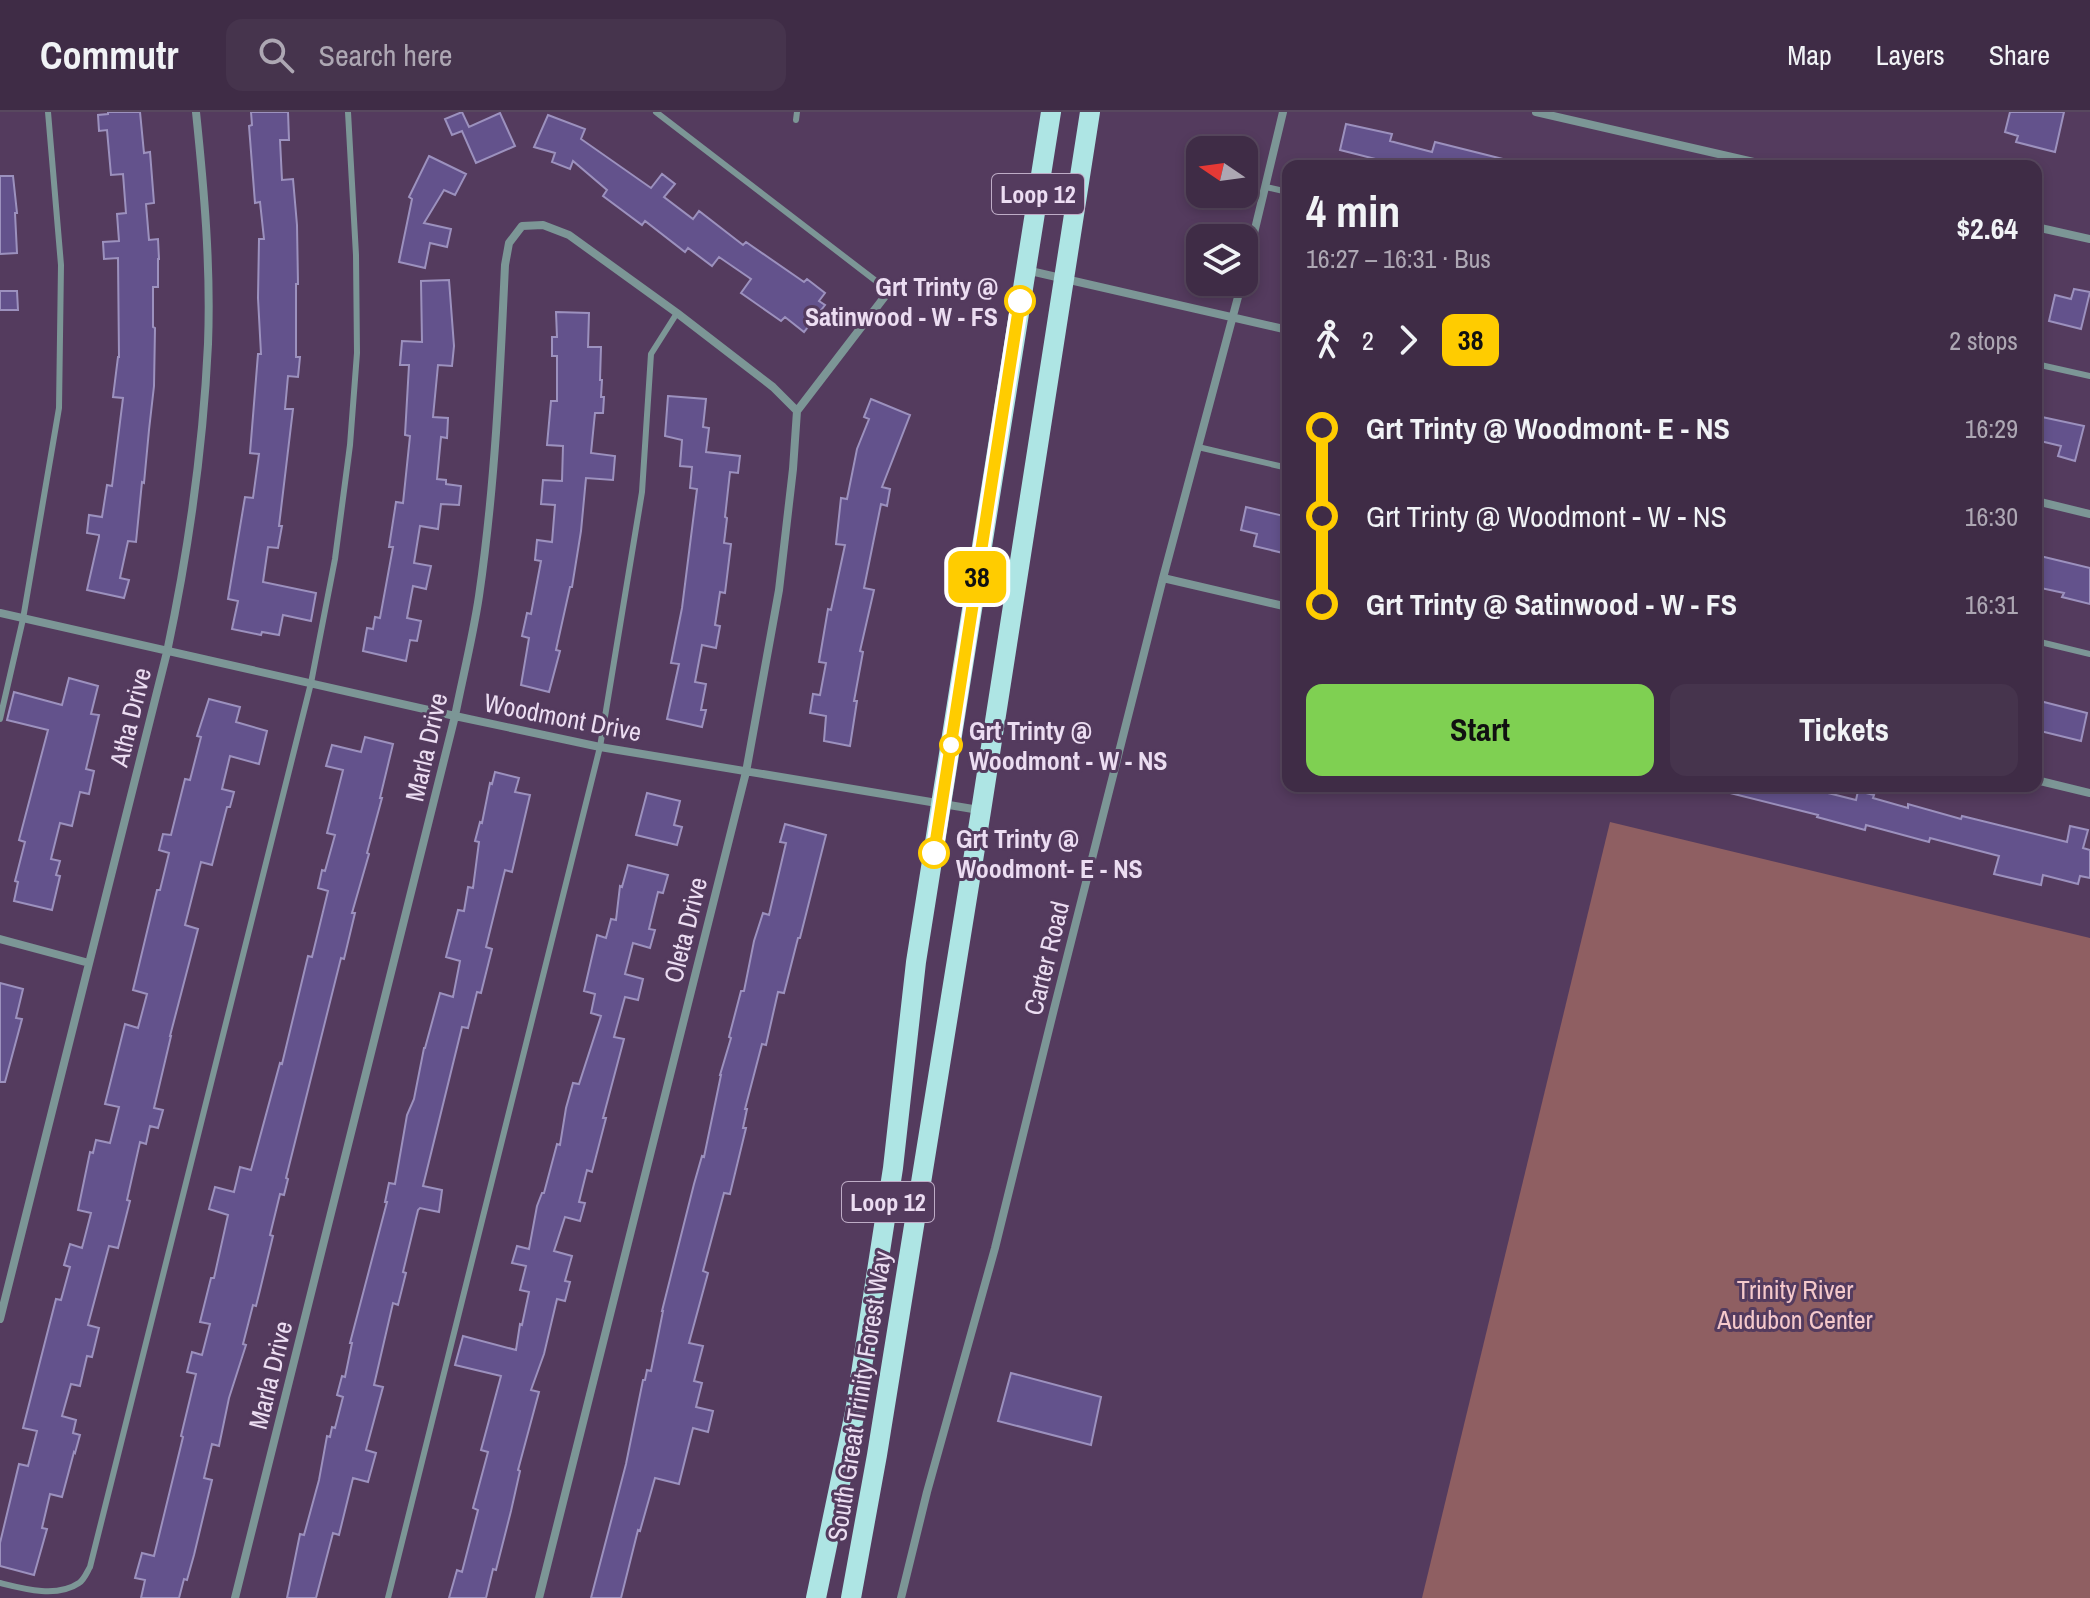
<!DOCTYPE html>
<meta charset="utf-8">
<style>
body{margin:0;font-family:"Archivo Narrow",sans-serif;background:#46344d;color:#f1f3f6;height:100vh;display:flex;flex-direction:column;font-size:30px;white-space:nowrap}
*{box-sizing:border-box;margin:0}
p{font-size:26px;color:#ada7b3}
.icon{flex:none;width:44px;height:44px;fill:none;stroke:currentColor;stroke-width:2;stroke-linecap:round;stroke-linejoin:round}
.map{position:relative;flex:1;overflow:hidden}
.side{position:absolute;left:1282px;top:48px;width:760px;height:632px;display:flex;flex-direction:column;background:#3f2c46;border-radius:16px;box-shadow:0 4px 12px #0003,0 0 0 2px #58485f}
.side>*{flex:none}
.badge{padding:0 16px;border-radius:12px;font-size:28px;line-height:52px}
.needle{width:52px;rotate:283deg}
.buttons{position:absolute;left:1186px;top:24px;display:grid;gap:16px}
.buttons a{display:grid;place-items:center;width:72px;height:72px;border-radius:16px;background:#3f2c46;box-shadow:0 4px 12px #0003,0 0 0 2px #58485f;font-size:40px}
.map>.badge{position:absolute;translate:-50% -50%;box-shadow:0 0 0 4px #fff}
.legs{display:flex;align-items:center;gap:12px;height:88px;padding:0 24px;font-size:26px}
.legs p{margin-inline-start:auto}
.summary{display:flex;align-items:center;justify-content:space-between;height:136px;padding:0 24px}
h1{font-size:44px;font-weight:700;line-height:60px}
.primary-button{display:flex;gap:16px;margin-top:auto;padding:16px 24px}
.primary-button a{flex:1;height:92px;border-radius:16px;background:#7fd052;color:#111;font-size:32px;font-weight:700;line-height:92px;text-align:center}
.primary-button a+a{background:#46344d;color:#f1f3f6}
ul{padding:0 24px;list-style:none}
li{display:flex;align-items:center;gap:28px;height:88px;font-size:30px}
li i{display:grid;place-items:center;width:12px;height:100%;margin:0 10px;background:currentColor}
li i::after{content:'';width:20px;height:20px;margin:-10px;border:6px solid;border-radius:50%;background:#3f2c46}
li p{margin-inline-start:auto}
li:first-child i{background:linear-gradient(#0000 50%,currentColor 0)}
li:last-child i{background:linear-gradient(currentColor 50%,#0000 0)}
header{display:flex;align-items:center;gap:48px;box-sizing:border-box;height:112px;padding:0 40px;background:#3f2c46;border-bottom:2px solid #58485f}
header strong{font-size:38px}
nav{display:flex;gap:44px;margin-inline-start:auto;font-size:28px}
.search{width:560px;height:72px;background:#46344d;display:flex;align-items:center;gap:20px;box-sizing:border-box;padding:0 28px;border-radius:16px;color:#ada7b3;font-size:30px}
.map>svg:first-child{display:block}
</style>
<header>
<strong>Commutr</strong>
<div class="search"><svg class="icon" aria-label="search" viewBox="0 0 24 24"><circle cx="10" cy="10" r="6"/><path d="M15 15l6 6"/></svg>Search here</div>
<nav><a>Map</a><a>Layers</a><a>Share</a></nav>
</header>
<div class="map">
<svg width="2090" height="1486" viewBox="0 0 2090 1486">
<rect width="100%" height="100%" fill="#543b5e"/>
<!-- green -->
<path fill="#8f5f62" d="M1610,710L2090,826V1486H1422Z"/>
<!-- building -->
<path fill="#63528c" stroke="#9c91be" stroke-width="2" d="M108,0H140L144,41L150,40L154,91L146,92L149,128L158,127L159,147H158V175H153V215L155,216L154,274L149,318L144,371L142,370L136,430L128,429L120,466L129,468L124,486L87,478L99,425V423L87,421L89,403L102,405L107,373L112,374L123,286L113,285L118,245H119L118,146L104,147L103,130L119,129L117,102L126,101L123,62L111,63L107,18L99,19L98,3L108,2Z
M251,0H288L289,28H280L282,68L293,67L297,113L298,172H296V245H300L298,265L288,264L285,297H293L279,414H282L278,436L268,435L263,470L316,481L311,509L283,503L279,523L262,520L261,523L232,517L238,489L228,487L245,385L253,386L259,342L250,341L258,242H261L258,186L259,127H264L260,90L255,91L249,14L252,13Z
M462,0L469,15L500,1L515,34L476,51L462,19L452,23L445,7Z
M2010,0H2064L2055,40L2016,30L2018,24L2005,20Z
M548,3L585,17L581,27L651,76L662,62L675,72L664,85L693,107L699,99L743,133L746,130L804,170L807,167L825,181L819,189L825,193L804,220L785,205L781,209L741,181L751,167L719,145L712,154L688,136L685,140L645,109L642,113L603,84L607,78L573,49L570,57L552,50L555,41L534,35Z
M1346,12L1392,22L1390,29L1432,40L1435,30L1507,48L1506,54H1403L1340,38Z
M429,44L466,62L455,83L444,78L424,111L451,117L447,135L430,131L425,156L399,150L412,87L409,85Z
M0,64H13L17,101H15L17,141L0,142Z
M449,168L454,234L452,254L438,253L433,305L448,306L447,326L441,325L437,367L446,368V372L461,374L459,393L441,392L438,417L420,414L414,451L431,454L426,477L413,474L407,506L421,509L417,529L410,528L406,549L363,539L367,516L373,517L375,505L380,506L393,435H389L396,390L403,391L410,324L405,323L409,253H400L402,229L422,230L421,169Z
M2074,177L2090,180L2081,217L2049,209L2055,183L2071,187Z
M0,179H17L18,198H0Z
M556,200L589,201L588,235H601L600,268H602L601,285H604L603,301H595L591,341L615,344L613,368L586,366L581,419L572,475H570L556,538L560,539L549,580L521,573L529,526L522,524L527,501L531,502L541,449L535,448L537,428L552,430L555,393L541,392L543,368L562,369L563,334L547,333L551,289H557V244H552V225H557Z
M668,284L706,287L703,315L709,316L706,340L740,344L738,361L730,360L725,405L727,406L724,431L731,432L725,481L720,480L715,513L720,514L716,536L702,533L695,570L706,572L701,598H706L702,615L667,607L679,552L671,551L682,496L697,377L690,376L692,355L680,354L682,328L665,324Z
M871,287L910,303L882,375L890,377L887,394L881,392L864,476L874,478L860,539L863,540L854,589H857L850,634L824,629L826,604L810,601L813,582L820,583L826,551L819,550L828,497L831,498L845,433L836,432L841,386L847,387L857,337L869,307L864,305Z
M2042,305L2084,314L2075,349L2058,344L2061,334L2036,328Z
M1246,395L1288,405V422L1283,441L1254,434L1257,422L1241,418Z
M2036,443L2090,456V492L2062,485L2064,481L2036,475Z
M69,566L98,574L91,602L99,603L86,657L94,659L89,682L80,680L72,714L60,711L51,747L60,749L56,763L60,764L52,798L14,789L18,770L15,769L25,730L19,728L48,618L7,608L14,580L62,593Z
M209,587L240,595L236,610L267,619L259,652L230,644L222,677L234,680L230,695H227L212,753L201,750L185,813L198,817L170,924H171L154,996L163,998L158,1016L150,1014L146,1032L140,1030L127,1088L130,1089L118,1136L109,1134L88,1213L99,1216L92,1245L87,1244L80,1274L71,1272L62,1304L76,1308L73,1321L80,1323L75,1341L74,1340L62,1385L50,1382L42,1416L47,1417L34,1463L0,1454V1431L19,1352L28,1354L37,1319L23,1316L56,1187L61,1188L70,1155L64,1153L70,1132L82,1136L91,1101L78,1098L90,1040L93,1041L96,1028L110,1031L119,995L105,992L125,912L138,916L147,882L133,878L157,778H160L169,741L159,738L163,722L171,723L185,667L190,668L201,625L197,624Z
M2036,588L2087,601L2081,629L2036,618Z
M365,625L393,632L380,686H382L367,741L369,742L352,801H355L344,847L341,846L286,1066L288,1067L284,1083L280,1082L270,1123L273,1124L260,1178L256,1194L253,1193L243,1232L246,1233L229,1286L219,1334L212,1332L204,1366L212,1368L194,1443L187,1468L184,1467L179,1486H141L145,1468L135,1466L142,1441L154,1444L183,1325L181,1324L196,1262L187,1260L192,1240L202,1243L210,1212L200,1210L211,1166H214L228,1103L209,1097L215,1075L234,1080L240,1055L251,1058L280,951L282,952L308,844L312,845L328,779L318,776L322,758L325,759L335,723L327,721L343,658L326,654L332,633L361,640Z
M495,660L519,666L515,680L530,683L512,760L505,758L486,835L492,837L481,881L477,880L468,916L462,915L423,1074L442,1078L439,1100L420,1096L418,1098L403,1160L406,1161L398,1193L393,1191L374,1273L383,1275L366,1338L376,1341L368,1370L353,1366L339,1423L333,1421L316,1486H287L300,1422L304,1423L319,1368L327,1324L330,1325L332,1315L335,1316L343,1285L337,1283L342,1264L345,1265L352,1231H350L387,1090H385L389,1071L395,1072L407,1003L414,987L424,936H425L440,881L453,885L460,849L446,845L458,798L464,799L468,775L473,776L479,730L475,729L480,710L482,711L490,671L492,672Z
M1727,674H1813L1812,677L1856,688L1858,679L1874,683L1873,686L1908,696V692L1961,707L1962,704L2067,730L2070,714L2088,718L2083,736L2090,738V766L2080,764L2078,772L2043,763L2041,773L1994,762L1999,744L1930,726L1929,730L1866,713L1865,718L1817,705L1818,703L1726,680Z
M647,681L680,689L674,713L682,715L677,733L636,723Z
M785,712L826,723L800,826H798L784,881L778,880L766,933L762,932L745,997H747L743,1016H746L730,1082L724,1081L703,1159L708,1161L689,1231L703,1234L694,1269L702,1271L696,1295L713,1299L708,1320L693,1316L679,1372L655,1366L640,1419L638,1418L621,1486H591L626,1352L643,1268H645L647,1258L651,1259L663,1199H662L694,1072L702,1044L704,1045L721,963H720L731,926L729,925L741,879H744L754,829L763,801L769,803L786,731L780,730Z
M628,753L668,763L663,781L658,780L649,817L655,818L650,836L633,831L625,862L643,867L638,888L625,885L614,925L624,927L603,1006H606L592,1060L587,1058L579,1090L585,1091L580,1109L565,1105L554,1139L572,1144L565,1169L570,1170L565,1189L557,1187L544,1242L531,1278L539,1280L518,1358L520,1359L511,1399L496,1458L493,1457L486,1486H449L457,1458L462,1460L478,1398L473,1396L488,1340L481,1338L501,1264L455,1253L463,1224L516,1238L520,1212L522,1213L529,1180L520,1178L526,1154L512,1151L517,1134L529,1137L537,1094L542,1081H544L557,1032L560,1033L566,996L573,971L579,972L601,904L591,901L595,882L584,879L597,823L606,826L611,807L616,808L620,774L622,775Z
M0,871L23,877L16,906L22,907L5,970H0Z
M1011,1261L1101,1285L1091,1333L998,1309Z"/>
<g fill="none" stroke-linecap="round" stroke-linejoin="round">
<!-- lane -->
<path stroke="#7c9696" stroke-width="6" d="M656,0L889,179
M796,8L797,0
M1266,75L1288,80
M2036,252L2090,264
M1198,335L1288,356
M2036,529L2090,542
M0,607L23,507L59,296L61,153L48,0
M0,1471C24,1477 57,1486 79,1471C84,1468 87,1460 90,1455L311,571L335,447L350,333L357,241L356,143L348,0
M388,1486L600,635L642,380L651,242L677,201"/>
<!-- street -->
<path stroke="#7c9696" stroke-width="8" d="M1536,0L1771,54
M2036,115L2090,127
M1026,158L1288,218
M1244,163L1283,0
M2036,389L2090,402
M1163,466L1288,495
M0,501L455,604L600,635L979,698
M2036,668L2090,681
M0,827L89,851
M0,1207L167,540C189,436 203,338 208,232C211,154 204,77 196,0
M235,1486L455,604C463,564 473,524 479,484C495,374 500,264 505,153L509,131L522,114L543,113L569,123L677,201L773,275L797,299
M539,1486L746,660L779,478L793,357L797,299L889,179
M901,1486L927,1380L995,1136L1054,897L1163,466L1242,170"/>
<!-- primary -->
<path stroke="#aee5e4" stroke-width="20" d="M816,1486L855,1300L893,1056L916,850L1051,0
M851,1486L877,1343L981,699L1090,0"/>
</g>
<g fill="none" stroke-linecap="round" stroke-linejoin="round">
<!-- line-1 casing -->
<g stroke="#fff" stroke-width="18">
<path id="line-1" d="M934,741L1020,189"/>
</g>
<!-- line-1 -->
<use href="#line-1" stroke="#fc0" stroke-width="12"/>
</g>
<!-- markers -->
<g fill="#fff" stroke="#fc0" stroke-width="4">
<circle cx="1020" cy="189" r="14"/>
<circle cx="951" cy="633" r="10"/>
<circle cx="934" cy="741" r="14"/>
</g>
<g text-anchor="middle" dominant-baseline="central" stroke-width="6" stroke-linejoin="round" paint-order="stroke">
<!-- shield labels -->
<g fill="#543b5e" stroke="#beacc6" stroke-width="2">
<rect x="992" y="62" width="92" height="40" rx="6"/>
<rect x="842" y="1070" width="92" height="40" rx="6"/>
</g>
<g font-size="24" font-weight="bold" fill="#ecddf2">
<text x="1038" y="82">Loop 12</text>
<text x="888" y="1090">Loop 12</text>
</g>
<!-- stop labels -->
<g font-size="26" font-weight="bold" fill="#ecddf2" stroke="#543b5e" text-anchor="start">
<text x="998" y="174" text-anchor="end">Grt Trinty @<tspan x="998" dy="30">Satinwood - W - FS</tspan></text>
<text x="969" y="618">Grt Trinty @<tspan x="969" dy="30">Woodmont - W - NS</tspan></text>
<text x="956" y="726">Grt Trinty @<tspan x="956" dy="30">Woodmont- E - NS</tspan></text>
</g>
<!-- street labels -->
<g font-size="26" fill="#ecddf2" stroke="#543b5e">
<text transform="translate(130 605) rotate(-76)">Atha Drive</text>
<text transform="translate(563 605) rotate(11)">Woodmont Drive</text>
<text transform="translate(426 635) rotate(-77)">Marla Drive</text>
<text transform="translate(685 818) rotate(-76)">Oleta Drive</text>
<text transform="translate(1046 846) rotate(-76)">Carter Road</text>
<text transform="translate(270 1263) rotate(-76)">Marla Drive</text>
<text transform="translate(859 1284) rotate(-81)">South Great Trinity Forest Way</text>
</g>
<!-- park labels -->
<g font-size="26" fill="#f5c9cb" stroke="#543b5e">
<text x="1795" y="1177">Trinity River<tspan x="1795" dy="30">Audubon Center</tspan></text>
</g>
</g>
</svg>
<div class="buttons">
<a><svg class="needle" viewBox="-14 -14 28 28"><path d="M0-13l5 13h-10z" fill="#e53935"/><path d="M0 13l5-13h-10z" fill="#ada7b3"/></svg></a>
<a><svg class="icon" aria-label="layers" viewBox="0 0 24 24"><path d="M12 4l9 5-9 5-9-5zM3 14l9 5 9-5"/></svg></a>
</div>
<b class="badge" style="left:977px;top:465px;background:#fc0;color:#111">38</b>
<section class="side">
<div class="summary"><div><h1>4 min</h1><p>16:27 – 16:31 · Bus</p></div><b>$2.64</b></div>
<div class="legs"><svg class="icon" aria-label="walk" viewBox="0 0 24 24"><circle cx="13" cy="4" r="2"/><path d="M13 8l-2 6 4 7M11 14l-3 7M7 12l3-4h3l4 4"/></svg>2<svg class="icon" aria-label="forward" viewBox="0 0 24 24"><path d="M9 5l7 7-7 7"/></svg><b class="badge" style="background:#fc0;color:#111">38</b><p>2 stops</p></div>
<ul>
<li><i style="color:#fc0"></i><b>Grt Trinty @ Woodmont- E - NS</b><p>16:29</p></li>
<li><i style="color:#fc0"></i><span>Grt Trinty @ Woodmont - W - NS</span><p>16:30</p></li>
<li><i style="color:#fc0"></i><b>Grt Trinty @ Satinwood - W - FS</b><p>16:31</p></li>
</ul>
<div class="primary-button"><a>Start</a><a>Tickets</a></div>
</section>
</div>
